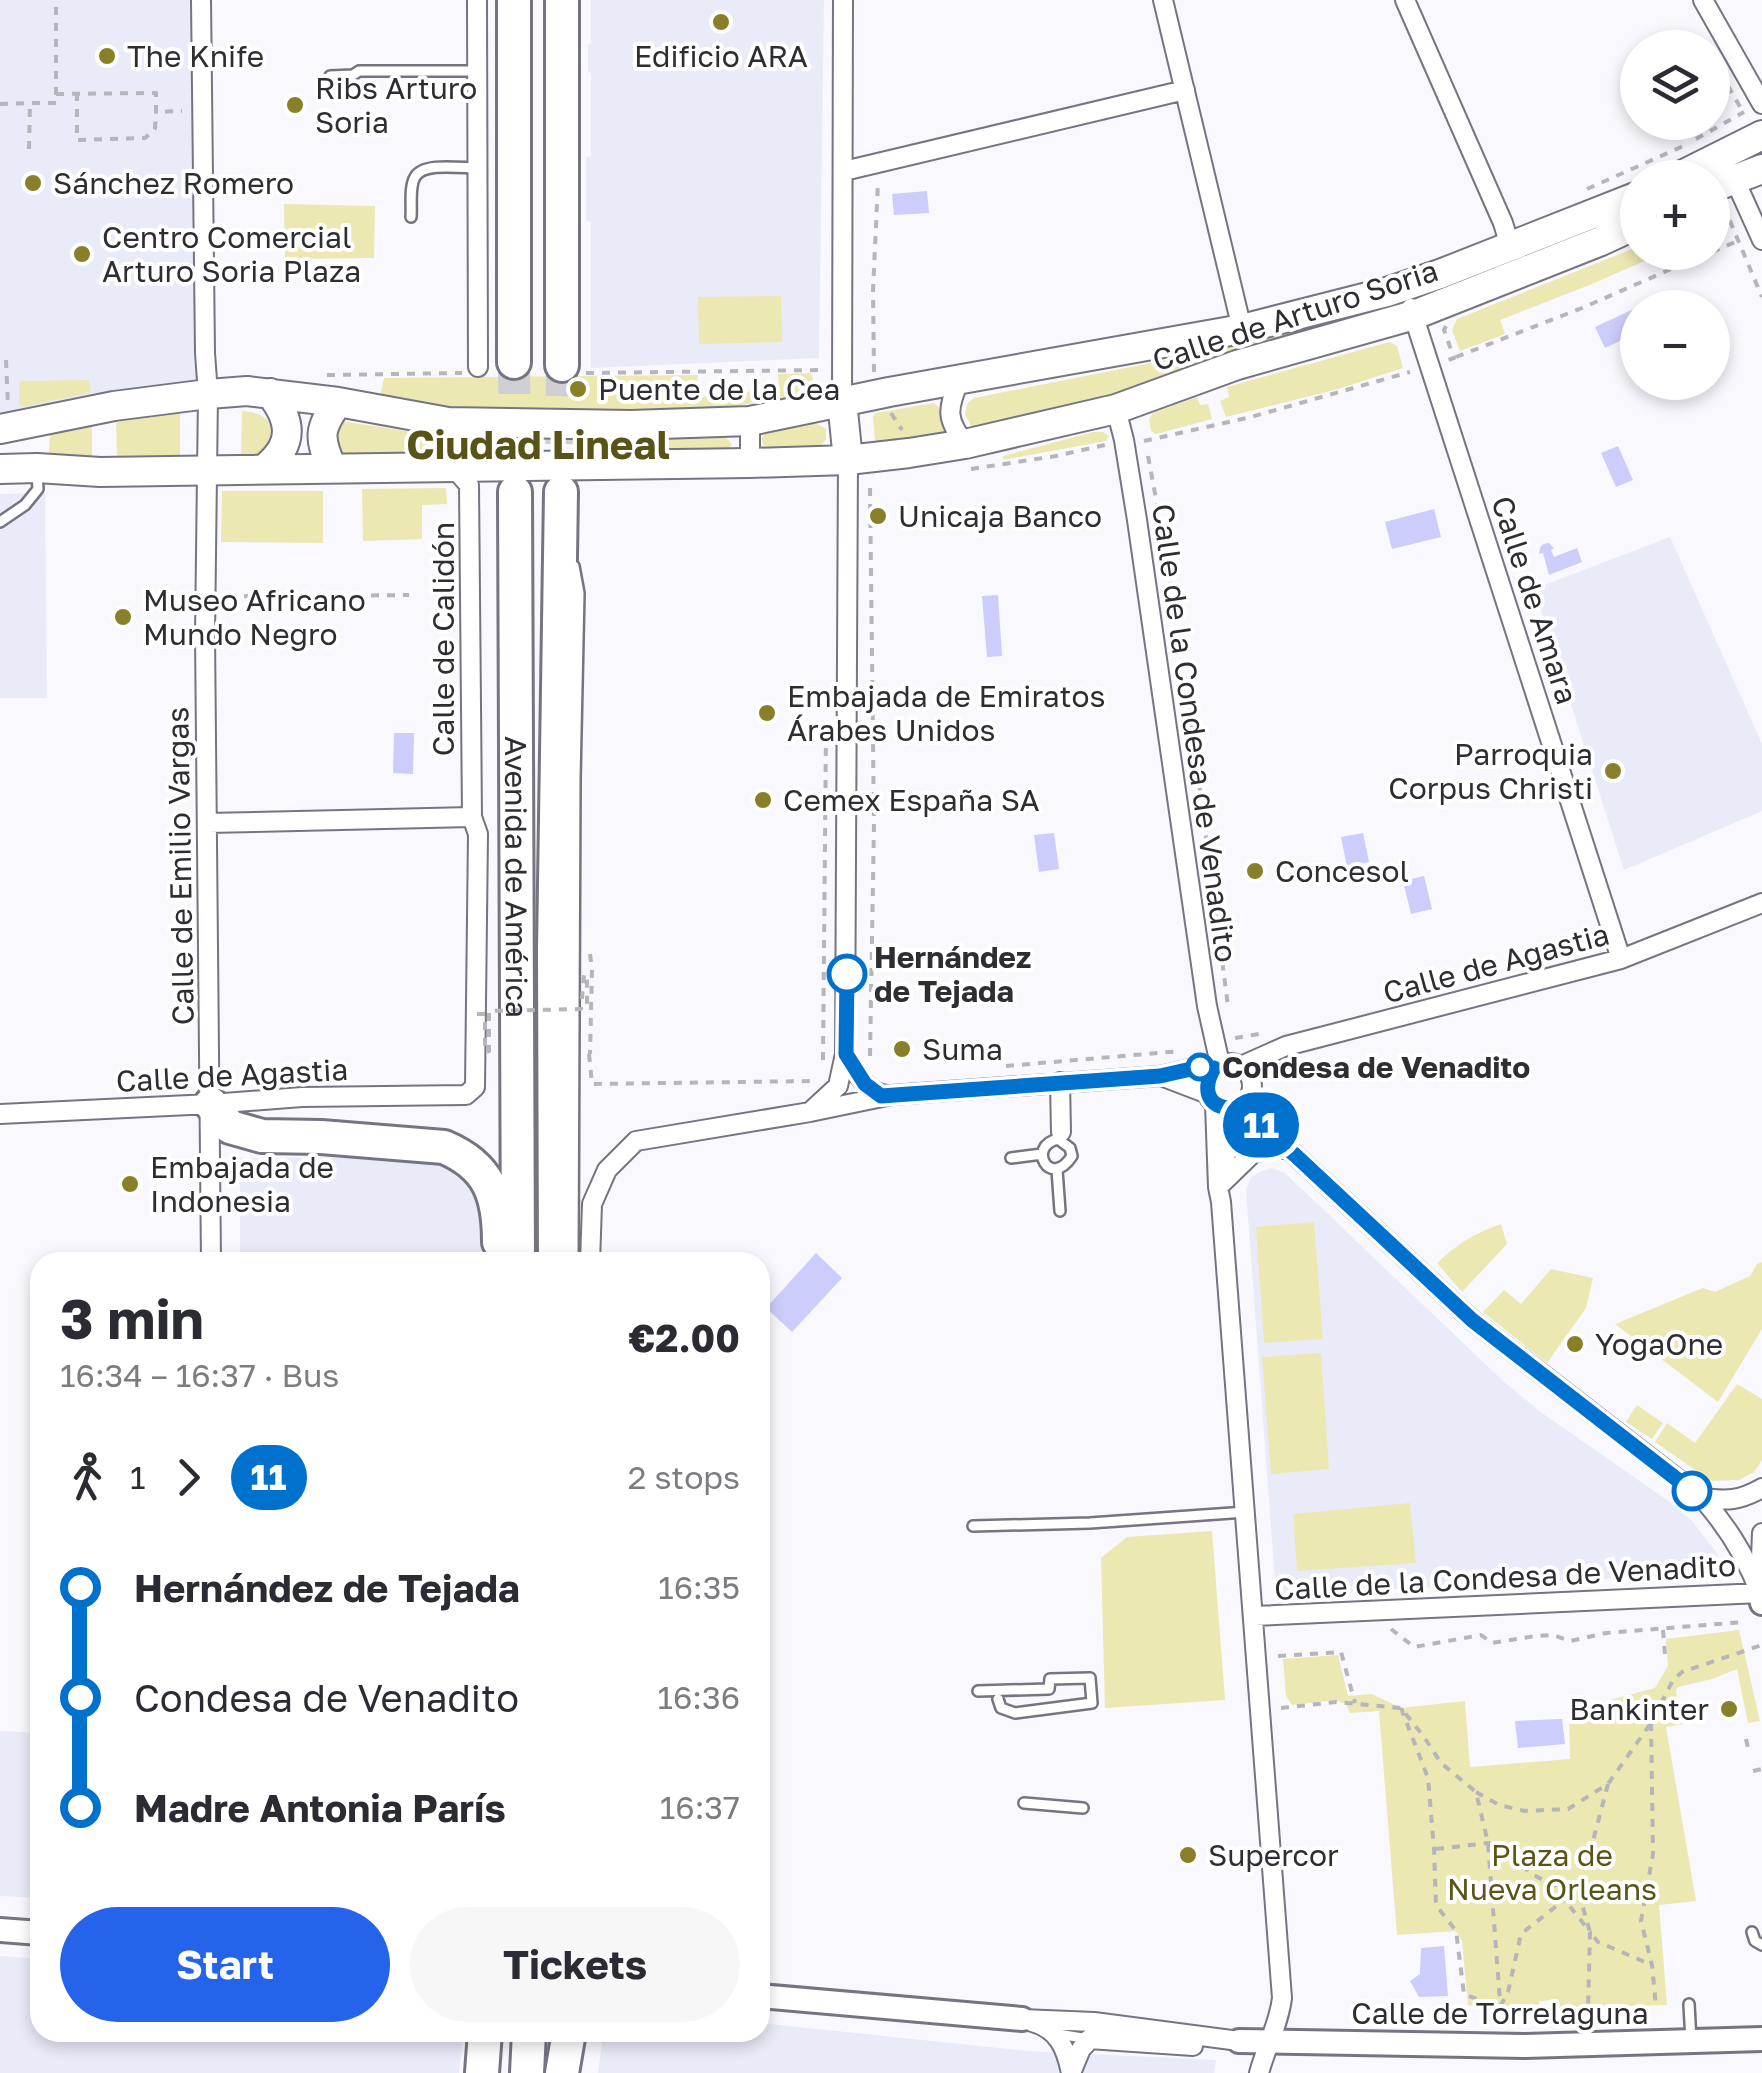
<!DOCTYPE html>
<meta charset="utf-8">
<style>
body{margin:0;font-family:"Golos Text",sans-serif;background:#f7f7f7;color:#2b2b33;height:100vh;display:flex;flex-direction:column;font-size:38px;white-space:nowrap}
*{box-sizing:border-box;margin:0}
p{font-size:32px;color:#7c7c81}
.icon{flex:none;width:55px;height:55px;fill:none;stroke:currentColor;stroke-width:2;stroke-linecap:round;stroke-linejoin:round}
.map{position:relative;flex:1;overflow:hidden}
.panel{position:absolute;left:30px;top:1252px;width:740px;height:790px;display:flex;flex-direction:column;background:#fff;border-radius:30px;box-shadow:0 5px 15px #0003}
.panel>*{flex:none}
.badge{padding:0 20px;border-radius:32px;font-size:35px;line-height:65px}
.fabs{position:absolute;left:1620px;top:30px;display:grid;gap:20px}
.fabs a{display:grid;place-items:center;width:110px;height:110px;border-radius:50%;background:#fff;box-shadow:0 5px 15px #0003;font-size:50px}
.map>.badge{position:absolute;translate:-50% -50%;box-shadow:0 0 0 5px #fff}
.legs{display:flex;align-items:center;gap:15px;height:110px;padding:0 30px;font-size:32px}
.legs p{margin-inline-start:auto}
.summary{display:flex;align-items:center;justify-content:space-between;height:170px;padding:0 30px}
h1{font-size:55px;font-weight:700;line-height:75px}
.action{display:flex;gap:20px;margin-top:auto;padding:20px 30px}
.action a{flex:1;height:115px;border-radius:60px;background:#2563eb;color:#fff;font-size:40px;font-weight:700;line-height:115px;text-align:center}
.action a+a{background:#f7f7f7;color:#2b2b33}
ul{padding:0 30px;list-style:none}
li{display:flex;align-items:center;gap:35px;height:110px;font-size:38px}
li i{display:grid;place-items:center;width:15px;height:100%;margin:0 12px;background:currentColor}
li i::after{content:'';width:25px;height:25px;margin:-12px;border:8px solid;border-radius:50%;background:#fff}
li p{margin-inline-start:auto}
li:first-child i{background:linear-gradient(#0000 50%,currentColor 0)}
li:last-child i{background:linear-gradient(currentColor 50%,#0000 0)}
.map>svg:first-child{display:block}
</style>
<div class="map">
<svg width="1762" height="2073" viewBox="0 0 1762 2073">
<rect width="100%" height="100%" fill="#f8f8fe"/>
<!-- built -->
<path fill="#eaebf8" d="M0,0H201L208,394L0,429Z
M591,0H824L819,358L591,368V222L586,221V157L591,156V73L588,72V45L591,44Z
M45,493L47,698H0V494Z
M1670,537L1762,744V811L1624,870L1534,589Z
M424,1157L461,1174L487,1201L489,1262H240V1158Z
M1272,1168L1285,1173L1503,1381L1542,1413L1667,1500L1692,1521L1717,1553L1724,1573L1276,1595L1246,1189L1251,1177L1260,1172Z
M0,1731L40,1733V1898L0,1896Z
M0,1956L40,1959V2032L464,2033L459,2073H0Z
M760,2023L1027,2051L1216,2060L1214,2073H598L603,2033L760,2032Z"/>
<!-- green -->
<path fill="#ebe8b2" d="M284,204L375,206L374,258L285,259Z
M1637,247L1638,252L1663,253L1592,284L1500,320L1505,334L1460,351L1452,330L1457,319Z
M781,296L782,342L699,344L698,297Z
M1392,302L1396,306L1069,410L977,429L972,427L965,415L967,404L974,398L1226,348Z
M1389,342L1397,346L1403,368L1338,389L1226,417L1220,401L1229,397L1227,387Z
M811,373L817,391L810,394L722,408L667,410L464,411L380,397L384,378L698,375L697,393L700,397L773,389L779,387L778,374Z
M89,380L91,390L88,393L22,407L19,404V384L21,381Z
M1197,397L1200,405L1208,404L1212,419L1156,434L1151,431L1149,419L1153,413Z
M934,403C945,410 943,424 945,435L879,444L875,440L873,417L875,413Z
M180,411V455L117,456L116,417Z
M242,411C290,414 279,460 241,456Z
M341,421L445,437L444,454L345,456L338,454L332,434Z
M92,423V456H51L49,453L50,433Z
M816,423L826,429V440L818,448L767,447L763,446L762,438L765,432Z
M1093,432H1103L1109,436L1106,441L1003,460V456Z
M726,438L732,444L729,450L692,452L630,450V439Z
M446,488L447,504L422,505V539L363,541L362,489Z
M222,491H323V543L221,542Z
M1314,1222L1323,1339L1264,1343L1256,1227Z
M1501,1224L1507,1244L1462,1292L1437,1263C1457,1244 1475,1233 1501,1224Z
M1762,1262V1329L1718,1402L1615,1324L1703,1288L1715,1292L1750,1276L1757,1264Z
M1551,1269L1593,1278L1586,1308L1547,1363L1483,1312L1504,1290L1521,1304Z
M1321,1353L1329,1469L1271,1474L1262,1357Z
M1737,1384L1762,1399V1460L1754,1472L1739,1480L1711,1481L1655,1442L1667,1423L1695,1443Z
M1637,1405L1663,1423L1652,1439L1626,1422Z
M1410,1503L1416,1563L1297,1571L1293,1514Z
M1212,1531L1225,1700L1105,1708L1101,1558L1127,1537Z
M1739,1630L1760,1721L1748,1723L1737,1669L1712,1679L1678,1687L1676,1690L1682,1724L1666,1727L1696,1901L1659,1905L1667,2005L1557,2008L1556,2000L1539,2001V2009L1495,2011L1468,2005L1462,1941L1456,1931L1397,1935L1379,1711L1350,1713L1346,1704L1335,1700L1292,1705L1286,1696L1283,1659L1338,1655L1348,1696L1372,1694L1401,1708L1465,1701L1470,1767L1570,1759L1569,1711L1655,1688L1668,1666L1666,1639Z"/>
<!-- water -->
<path fill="#cccdfb" d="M927,191L929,213L894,215L892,194Z
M1636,308L1637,333L1605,348L1595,327Z
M1618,446L1633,480L1616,487L1601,453Z
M1434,509L1441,537L1392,549L1385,522Z
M1549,543L1554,548L1551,550L1554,557L1577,548L1582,562L1549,575L1543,553L1539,554L1540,548L1543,544Z
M998,595L1002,656L987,657L982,596Z
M394,733H414L413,774L393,773Z
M1054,833L1059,869L1039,872L1034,835Z
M1363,833L1369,862L1347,867L1341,837Z
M1424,876L1432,909L1411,914L1403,881Z
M816,1253L842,1278L792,1332L766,1308Z
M1562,1719L1565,1744L1518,1748L1515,1721Z
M1444,1946L1448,1996L1419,1997L1410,1981L1420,1974L1421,1948Z"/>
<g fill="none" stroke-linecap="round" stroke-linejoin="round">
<!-- motorway-tunnel -->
<path stroke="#cfcfd5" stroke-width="32" stroke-dasharray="32 16" stroke-linecap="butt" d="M514,362L515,492
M561,492L562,365"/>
<!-- service casing -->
<g stroke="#747581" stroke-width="14">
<path id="service" d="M330,76L353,75L359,71H477
M411,217C412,206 409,187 415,177C423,162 461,168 477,168
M0,522L25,505L38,489L37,473
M1058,1139L1070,1148L1072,1156C1050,1190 1026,1146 1058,1139L1061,1132
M1011,1158L1042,1154
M1057,1170L1060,1211
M573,1262L575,779L579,593L574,566
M973,1526L1090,1523L1246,1512
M978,1691L1049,1689L1050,1679L1090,1678L1092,1703L1015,1713L1001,1708L998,1699
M1024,1803L1083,1808
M1752,1932L1755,1941L1762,1945
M1689,2004L1691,2041
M1058,2034L1089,2039"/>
</g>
<!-- minor casing -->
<g stroke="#747581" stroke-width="22">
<path id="minor" d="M201,0L205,353L208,394L205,635L211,1262
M477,0L478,367
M1163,0L1242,329
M1405,0L1503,223L1507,236L1505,250
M1703,0L1762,104
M844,171L1185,90
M1734,178L1762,240
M1411,308L1621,959
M959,381C947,410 946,419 965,444
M842,401L843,0
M1116,409L1124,440L1137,520L1207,1006L1220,1064
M750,421V463
M207,823L472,817
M845,1054C856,1071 867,1096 890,1095
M1206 1086a23 23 0 1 1 46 0a23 23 0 1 1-46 0Z
M1241,1066L1286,1046L1621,959L1762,903
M1161,1076L1208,1094
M1060,1082L1061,1132
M1215,1104L1218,1187L1221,1202L1282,1998C1279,2024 1266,2047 1259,2073
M1239,1107L1295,1155L1472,1320L1702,1498C1728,1527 1746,1556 1760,1593
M811,1111L838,1086L845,1054L848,460
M0,1114L211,1104L302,1097L466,1095L475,1087L478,834L472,817L469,485L453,467
M1223,1167L1232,1129L1234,1109
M1218,1187L1254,1152L1287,1148
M590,1262L592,1204L607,1170L636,1141L810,1112L892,1095L1160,1076L1200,1067H1215
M1702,1498C1727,1501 1739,1501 1762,1488
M1760,1582L1762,1533
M1254,1616L1760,1593
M1022,2019L1094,2022L1239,2041
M1032,2022C1058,2029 1066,2048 1071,2073
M1089,2039L1193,2046
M1071,2073L1081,2049L1095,2034"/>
</g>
<!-- tertiary casing -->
<g stroke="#747581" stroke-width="28">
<path id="tertiary" d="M1760,1593L1762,1603
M0,1930L40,1933
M760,1996L1022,2019
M1239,2041L1525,2046L1762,2039"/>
</g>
<!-- primary casing -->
<g stroke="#747581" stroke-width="32">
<path id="primary" d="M1676,178L1762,135
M1712,188L1762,169
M842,401L848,460
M0,429L114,406L208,394L247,391L338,402L448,422L631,425L750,421L889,392L1242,329L1387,292L1440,274L1638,196
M332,468C318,437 319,429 338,402
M0,469L37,468L100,472L750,463L848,460L909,453L965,444L1116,409L1237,365L1414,315L1601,241L1638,224
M264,469C294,445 293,422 270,393"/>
</g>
<!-- motorway casing -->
<g stroke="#747581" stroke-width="38">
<g id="motorway">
<path d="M514,0V362"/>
<path d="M562,365V0"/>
<path id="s1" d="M515,492L518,1262"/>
<path d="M211,1104L230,1127L262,1136L321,1137L444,1147C489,1166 499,1195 499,1242"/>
<path d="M555,1262L554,949L561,492"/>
<path d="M482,2073L485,2032"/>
<path d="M527,2073L529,2032"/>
<path d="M562,2073L569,2032"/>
</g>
</g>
<!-- path -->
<path stroke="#b5b5bb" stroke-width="4" stroke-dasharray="8 8" stroke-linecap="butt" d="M1728,86L1743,112
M77,93V140L145,138L155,129L156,112
M56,94L156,93V112L182,111
M0,104L30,103
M1696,139L1744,112
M29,149L30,103H56V0
M1587,189L1688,144
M1720,208L1730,221L1762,297
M1712,252L1740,240
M1446,326L1444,330L1454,358L1448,360
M1456,357L1582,308L1710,252
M6,360L8,405
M874,372L873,291L878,182
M586,373L822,370
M327,375L462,373
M891,413L902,430
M1144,441L1251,417L1410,372
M1148,456L1165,547L1187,690L1228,1006
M971,469L1056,456L1109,444
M433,594H448
M323,596L409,595
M228,597L248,596
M590,954L592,969L590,1054
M1235,1038L1265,1033
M589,1054L592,1084L816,1081
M870,1056L874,823L870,488
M823,1060L826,730
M1006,1066L1181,1051
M1391,1629L1414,1647L1481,1635L1492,1643L1535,1636L1553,1635L1570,1641L1606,1633L1743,1622
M1663,1630L1665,1655
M1278,1656L1341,1652L1355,1703
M1281,1708L1336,1702L1401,1708L1424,1737L1441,1763L1476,1792L1488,1843L1501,2014
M1401,1708L1428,1778L1434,1849L1436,1905L1456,1931L1464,1994L1485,2002L1501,2005L1508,1992L1521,1934L1564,1900
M1651,1723L1653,1854L1641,1921L1652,1965L1656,2007
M1746,1739L1748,1748
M1753,1771L1762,1769
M1608,1784L1579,1894L1590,1932L1598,1942L1652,1965
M1476,1792L1499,1805L1525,1811L1568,1809L1608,1784L1651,1723L1673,1680L1682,1672L1762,1645
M1436,1849L1488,1843L1506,1846L1530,1873L1553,1885L1590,1932L1588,2010"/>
<!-- service -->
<use href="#service" stroke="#fff" stroke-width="9"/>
<!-- minor -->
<use href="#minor" stroke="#fff" stroke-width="18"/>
<!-- tertiary -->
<use href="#tertiary" stroke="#fff" stroke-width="22"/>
<!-- primary -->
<use href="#primary" stroke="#fff" stroke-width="28"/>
<!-- motorway -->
<use href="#motorway" stroke="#fff" stroke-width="32"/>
<!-- path-bridge -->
<path stroke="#b5b5bb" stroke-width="4" stroke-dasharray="8 8" stroke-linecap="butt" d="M477,1014H485V1052L489,1051V1011L581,1009L584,975H587V1011"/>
</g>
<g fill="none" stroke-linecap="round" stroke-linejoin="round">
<!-- line-1 casing -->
<g stroke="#fff" stroke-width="22">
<path id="line-1" d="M847,974L846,1054L865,1084L881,1096L1160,1076L1200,1067L1214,1068C1200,1092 1210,1112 1239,1107L1295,1155L1472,1320L1692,1491"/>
</g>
<!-- line-1 -->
<use href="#line-1" stroke="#0072ce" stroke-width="15"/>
</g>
<!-- markers -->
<g fill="#878028" stroke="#fff" stroke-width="4">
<circle cx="721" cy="22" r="10"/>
<circle cx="107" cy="56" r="10"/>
<circle cx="295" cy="105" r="10"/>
<circle cx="33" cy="183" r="10"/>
<circle cx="82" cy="254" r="10"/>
<circle cx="578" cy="389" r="10"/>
<circle cx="878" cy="516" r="10"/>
<circle cx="123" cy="617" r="10"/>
<circle cx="767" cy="713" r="10"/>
<circle cx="1613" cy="771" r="10"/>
<circle cx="763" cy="800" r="10"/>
<circle cx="1255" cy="871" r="10"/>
<circle cx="902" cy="1049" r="10"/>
<circle cx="130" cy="1184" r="10"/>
<circle cx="1575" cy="1344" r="10"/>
<circle cx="1729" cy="1709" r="10"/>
<circle cx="1188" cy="1855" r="10"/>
</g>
<g fill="#fff" stroke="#0072ce" stroke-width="5">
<circle cx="847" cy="974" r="18"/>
<circle cx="1200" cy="1067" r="12"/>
<circle cx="1692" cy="1491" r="18"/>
</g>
<g text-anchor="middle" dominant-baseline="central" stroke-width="8" stroke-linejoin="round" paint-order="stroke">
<!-- poi labels -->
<g font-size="30" fill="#2d2d33" stroke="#fff" text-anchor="start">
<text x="127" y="56">The Knife</text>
<text x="721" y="56" text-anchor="middle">Edificio ARA</text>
<text x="315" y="88">Ribs Arturo<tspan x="315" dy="34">Soria</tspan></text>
<text x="53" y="183">Sánchez Romero</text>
<text x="102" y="237">Centro Comercial<tspan x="102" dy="34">Arturo Soria Plaza</tspan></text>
<text x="598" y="389">Puente de la Cea</text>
<text x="898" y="516">Unicaja Banco</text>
<text x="143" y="600">Museo Africano<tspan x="143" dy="34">Mundo Negro</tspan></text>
<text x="787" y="696">Embajada de Emiratos<tspan x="787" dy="34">Árabes Unidos</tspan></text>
<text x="1593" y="754" text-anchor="end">Parroquia<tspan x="1593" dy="34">Corpus Christi</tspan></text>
<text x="783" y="800">Cemex España SA</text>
<text x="1275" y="871">Concesol</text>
<text x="922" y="1049">Suma</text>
<text x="150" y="1167">Embajada de<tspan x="150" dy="34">Indonesia</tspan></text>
<text x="1595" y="1344">YogaOne</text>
<text x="1709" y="1709" text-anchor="end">Bankinter</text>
<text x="1208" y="1855">Supercor</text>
</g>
<!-- street labels -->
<g font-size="30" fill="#2d2d33" stroke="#fff">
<text transform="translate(1295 315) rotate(-18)">Calle de Arturo Soria</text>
<text transform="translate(1535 600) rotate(72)">Calle de Amara</text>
<text transform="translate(443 639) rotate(-90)">Calle de Calidón</text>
<text transform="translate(1195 733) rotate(82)">Calle de la Condesa de Venadito</text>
<text transform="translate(180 866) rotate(-91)">Calle de Emilio Vargas</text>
<text stroke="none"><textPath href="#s1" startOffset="385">Avenida de América</textPath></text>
<text transform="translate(1496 963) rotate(-15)">Calle de Agastia</text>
<text transform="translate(232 1075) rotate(-3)">Calle de Agastia</text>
<text transform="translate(1505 1577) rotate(-3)">Calle de la Condesa de Venadito</text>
<text x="1500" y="2013">Calle de Torrelaguna</text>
</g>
<!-- stop labels -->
<g font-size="30" font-weight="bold" fill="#2d2d33" stroke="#fff" text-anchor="start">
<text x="874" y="957">Hernández<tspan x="874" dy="34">de Tejada</tspan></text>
<text x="1222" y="1067">Condesa de Venadito</text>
</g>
<!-- park labels -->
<g font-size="30" fill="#5a5517" stroke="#fff">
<text x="1552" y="1855">Plaza de<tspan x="1552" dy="34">Nueva Orleans</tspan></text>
</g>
<!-- district labels -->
<g font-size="40" font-weight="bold" fill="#585417" stroke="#fff">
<text x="538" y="444">Ciudad Lineal</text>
</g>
</g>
</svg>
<div class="fabs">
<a><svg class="icon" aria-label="layers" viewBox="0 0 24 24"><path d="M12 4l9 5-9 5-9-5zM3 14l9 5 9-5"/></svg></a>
<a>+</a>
<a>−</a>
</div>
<b class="badge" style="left:1261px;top:1125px;background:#0072ce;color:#fff">11</b>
<section class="panel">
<div class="summary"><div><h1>3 min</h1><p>16:34 – 16:37 · Bus</p></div><b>€2.00</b></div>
<div class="legs"><svg class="icon" aria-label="walk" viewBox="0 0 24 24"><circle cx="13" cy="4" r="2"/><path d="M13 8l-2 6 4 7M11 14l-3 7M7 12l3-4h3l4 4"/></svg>1<svg class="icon" aria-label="forward" viewBox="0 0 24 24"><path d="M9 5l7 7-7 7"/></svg><b class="badge" style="background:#0072ce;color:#fff">11</b><p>2 stops</p></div>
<ul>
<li><i style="color:#0072ce"></i><b>Hernández de Tejada</b><p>16:35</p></li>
<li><i style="color:#0072ce"></i><span>Condesa de Venadito</span><p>16:36</p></li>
<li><i style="color:#0072ce"></i><b>Madre Antonia París</b><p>16:37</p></li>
</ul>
<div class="action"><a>Start</a><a>Tickets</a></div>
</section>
</div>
